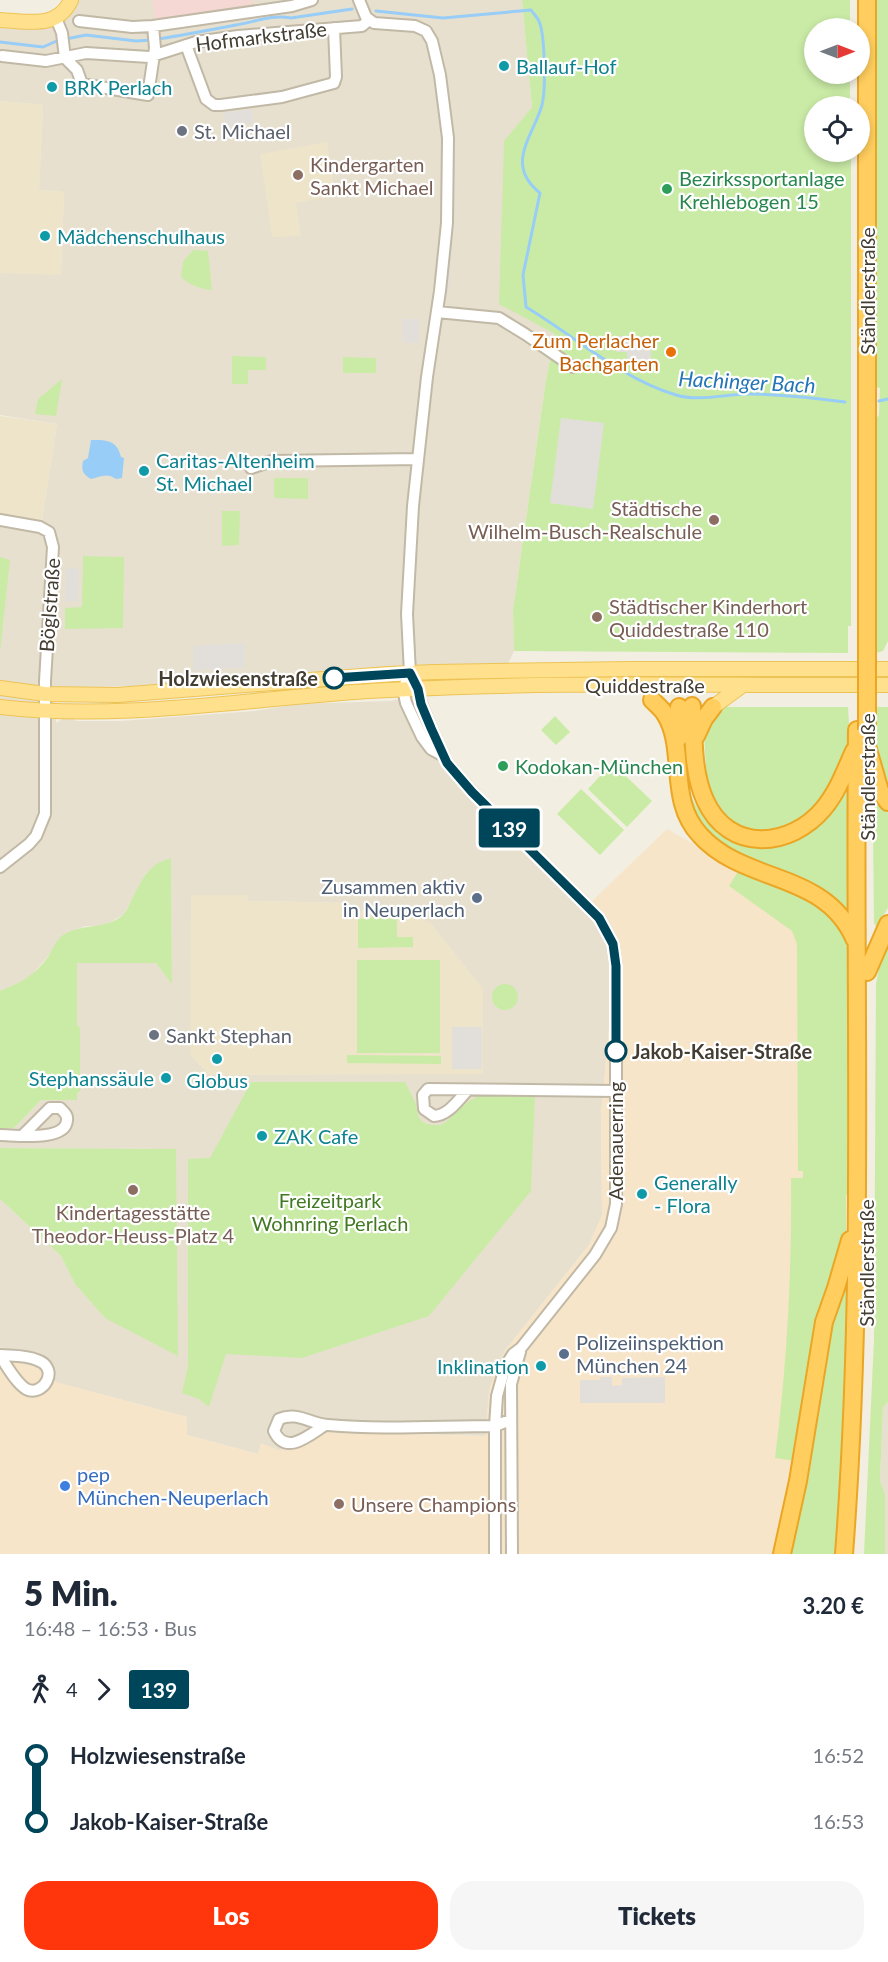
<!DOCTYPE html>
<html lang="de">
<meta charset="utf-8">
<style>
body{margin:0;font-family:Lato,sans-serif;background:#f6f6f7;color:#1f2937;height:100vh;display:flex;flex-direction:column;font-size:22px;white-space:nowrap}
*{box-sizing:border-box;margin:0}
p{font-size:20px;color:#747a83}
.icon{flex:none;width:33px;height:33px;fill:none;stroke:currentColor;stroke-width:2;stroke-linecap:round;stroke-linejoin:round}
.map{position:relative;height:1554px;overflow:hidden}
.panel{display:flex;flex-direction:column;background:#fff;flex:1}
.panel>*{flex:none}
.badge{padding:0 12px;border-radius:4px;font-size:21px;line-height:39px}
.needle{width:39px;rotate:90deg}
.buttons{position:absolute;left:804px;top:18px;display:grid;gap:12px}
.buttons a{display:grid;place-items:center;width:66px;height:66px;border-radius:50%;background:#fff;box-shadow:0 3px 9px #0003;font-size:30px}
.map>.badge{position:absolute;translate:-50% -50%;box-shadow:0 0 0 3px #fff}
.legs{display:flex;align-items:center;gap:9px;height:66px;padding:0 24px;font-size:20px}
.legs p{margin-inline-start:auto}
.head{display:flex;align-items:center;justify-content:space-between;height:102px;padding:0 24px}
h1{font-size:33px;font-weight:800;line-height:45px}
.action{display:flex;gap:12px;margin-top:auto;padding:12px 24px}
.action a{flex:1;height:69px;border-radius:24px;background:#ff360b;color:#fff;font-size:24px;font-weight:800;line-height:69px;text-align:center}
.action a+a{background:#f6f6f7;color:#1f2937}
ul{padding:0 24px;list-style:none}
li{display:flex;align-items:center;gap:21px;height:66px;font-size:22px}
li i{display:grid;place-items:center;width:9px;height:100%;margin:0 8px;background:currentColor}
li i::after{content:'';width:15px;height:15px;margin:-8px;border:4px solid;border-radius:50%;background:#fff}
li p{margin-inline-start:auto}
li:first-child i{background:linear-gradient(#0000 50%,currentColor 0)}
li:last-child i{background:linear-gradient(currentColor 50%,#0000 0)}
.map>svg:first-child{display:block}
</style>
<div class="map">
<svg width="888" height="1554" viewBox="0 0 888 1554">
<rect width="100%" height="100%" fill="#f2eee1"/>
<!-- residential -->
<path fill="#e7e0cf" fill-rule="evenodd" d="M75,0H522L532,107L504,142L555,333L546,380L513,610L514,651L508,664L168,685L55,688L56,723L64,718H73L76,721H121L255,711L298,704L390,701L412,697L422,725L436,747L608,931L615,965L601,1114L602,1216L589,1245L506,1349L495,1370L489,1392L486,1436L334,1432L320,1434L310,1443L296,1449L278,1450L261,1444L258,1454L187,1435V1417L55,1382L53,1374L26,1355L0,1347V1199L61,1256L75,1284L176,1149L0,1148V1128H14L41,1100L77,1094L80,1091V1028L77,1024V963H156L172,983L171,859L146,873L124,914L111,922L98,926H85L62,936L45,960L27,980L0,991V514L42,521L57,424L0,415V273L61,274L64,192L39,190L43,105L0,101V23L54,27L65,19ZM191,895H247L248,901L348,903L357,911L399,910L483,1073L209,1075Z
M888,1402V1554H885L880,1481L883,1407Z"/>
<!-- commercial -->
<path fill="#f7e5c9" d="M667,829L739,870L826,907L792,1480L776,1554H0V1347L26,1355L53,1374L55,1382L187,1417V1435L258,1454L261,1443L278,1450L296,1449L310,1443L320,1434L334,1432L485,1436L489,1392L495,1370L506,1349L589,1245L602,1215L601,1114L615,966L608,931L588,905Z"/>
<!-- education -->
<path fill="#ede4c9" d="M0,101L43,105L39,190L64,192L61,275L0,273Z
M327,142L336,196L296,203L301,236L272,237L260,154Z
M0,416L57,424L42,521L0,514Z
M191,895H248V901L348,903L357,911L399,910L431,923L483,989V1074L209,1075L190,1055Z"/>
<!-- medical -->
<path fill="#f5d8d3" d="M152,0H252L254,9L155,23Z"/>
<!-- green -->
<path fill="#caeba6" d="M522,0H850V28H814V74H850V106H814V152H851V626H848V653L514,651L513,610L546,380L555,334L499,304L504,141L532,107Z
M876,0H888V641L883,651L876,653L874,421L879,415L880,388L875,387Z
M193,250L208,251L212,290C201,289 187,285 181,276L183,262Z
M232,356L266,357V370H248V384H232Z
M343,357L376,358V373H343Z
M62,379L56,416L35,414L38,399Z
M274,478H308V499L274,498Z
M222,511H240L239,545L222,546Z
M83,556L124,557L123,628L65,629V608L82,607Z
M0,557L10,560L0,652Z
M686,706C687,729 683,784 695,804C704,819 760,838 778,845C808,838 836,812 850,786L849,911L831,895L743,858L709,837L689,806L682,761Z
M719,707H848L850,742L822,803L789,828L759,833L735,826L717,809L707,782L704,735Z
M877,707H888V796L875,760Z
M555,716L570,732L556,745L541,730Z
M612,763L652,801L627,827L588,789Z
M581,789L624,830L600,855L557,814Z
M875,802L888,813V908L876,927L874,923L873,828H876V813L873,812Z
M171,858L172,984L156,963H77V1024L80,1028V1091L77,1094V1100H41L14,1128H0V991C19,983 31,978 45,961C51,954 55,940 63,935C82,923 106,930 123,915C127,911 129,904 132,899C143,878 147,865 171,858Z
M739,870L826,907L851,946V1183L846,1196V1233L796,1461L775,1458C787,1365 792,1272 791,1178H803V1171H798L797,944L792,931L729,886Z
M373,913H382L383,919H397V937H413V947L358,948V919L371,918Z
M888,936V1402L883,1407L880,1481L885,1495V1554H864L874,1340L876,984L879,967Z
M357,960H440V1053H357Z
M492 997a13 13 0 1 1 26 0a13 13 0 1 1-26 0Z
M347,1055L441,1056V1064L347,1063Z
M251,1082H405L415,1102L419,1118L424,1123L432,1125H440L446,1122L466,1103L478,1096H535L531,1191L429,1316L302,1358L226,1354L209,1407L199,1399L182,1393L188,1366V1159L210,1158Z
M0,1148L176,1149L178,1356L105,1318L75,1284L61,1256L0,1199Z
M849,1287L848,1342L837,1554H789L824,1348L841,1295L845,1288Z"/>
<!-- parking -->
<path fill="#e2dfdb" d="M252,109L254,123L226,127L224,113Z
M453,143H456L454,227L448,294L444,297L452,227Z
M402,319H419V343L402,342Z
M616,336L651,337V360H627V352H616Z
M561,418L604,423L593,509L550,503Z
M66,568L79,569L78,601H65Z
M245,643V667L193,671V646Z
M452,1027H482V1069H452Z
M600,1377H612V1386L622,1385V1378L665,1377V1403H580V1380H600Z"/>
<!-- water -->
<path fill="#97cdf6" d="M91,440C107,440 117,440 121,457L124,458L122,478L116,479C107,472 100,477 91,479C83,474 81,471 83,461L88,458Z"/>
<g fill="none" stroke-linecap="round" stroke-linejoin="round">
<!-- stream -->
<path stroke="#97cdf6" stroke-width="3" d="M376,11L443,18L531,10C533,13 537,17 539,21C545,35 546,89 542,105C533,137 504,164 540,193L523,275L526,307C576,337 620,378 676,395C699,402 726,394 749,394C781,394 813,398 845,402
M66,39L86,35L136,41L152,40
M158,39C184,35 210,30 236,25C255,22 272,14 291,18L352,9
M0,42L43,47L59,40
M879,401L888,399"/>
<!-- minor casing -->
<g stroke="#c1b9a6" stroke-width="14">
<path id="minor" d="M359,0L366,17L374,23L415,26L426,31L432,41L440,75L448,138L447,223L440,291L427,377L413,506L407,614L410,673L418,689L421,703L431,728L447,763L472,792L599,918L613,944L616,966V1204L611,1228L595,1255L521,1348L513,1354L505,1367L497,1396L495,1426V1554
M56,18L62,33L65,58L77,70L82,84L148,95L155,48L153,26
M79,21L132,27L153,26L292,6L312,0
M186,45L206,99L214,105H221L282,97L334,83L336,77L334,28
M2,56L46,61L86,53L149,57L196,42L238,36L362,26L369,20
M437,312L499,318L525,334L573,367
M251,468L272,461L418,459
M0,520L40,527L49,532L53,547L45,681V814L36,836L29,844L0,867
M410,673L403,689L406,703L422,737L431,749L442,755
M468,1090C458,1100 449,1115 434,1116L424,1109L423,1095L428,1089L616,1091
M0,1135C15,1135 66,1142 67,1120C68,1115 64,1112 60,1108H50L23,1135
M0,1355C12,1356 26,1355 37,1360C61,1368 43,1398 26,1389C16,1383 7,1366 0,1356
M325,1425C308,1436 286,1456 274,1431L279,1419C298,1411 310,1424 328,1425C383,1430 440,1426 495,1426L510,1420
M512,1554L511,1384L520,1352"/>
</g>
<!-- major casing -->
<g stroke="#edc355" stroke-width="16">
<path id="major" d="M0,20C27,21 57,30 71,0
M0,688L45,694L117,695L388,674L434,672L630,669H888
M0,707C130,722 259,696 389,690C555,681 722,686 888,685
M713,707L743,685"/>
</g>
<!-- highway casing -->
<g stroke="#eaa624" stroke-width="20">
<path id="highway" d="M867,626V0
M652,700C656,704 662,709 665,714C687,748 667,800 700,835C745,885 825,870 855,940
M692,706C694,737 692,771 705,800C729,854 791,848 824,808C838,791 845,771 854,751
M696,736L704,719L713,707
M678,739L679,707
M867,746L880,791L888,802
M867,972L888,924
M782,1554L798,1481L824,1322L836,1288L850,1240
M844,1554C865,1280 854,1004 857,730"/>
</g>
<!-- minor -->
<use href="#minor" stroke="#fff" stroke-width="10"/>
<!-- major -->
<use href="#major" stroke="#ffe18d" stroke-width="14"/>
<!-- highway -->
<use href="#highway" stroke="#ffce5f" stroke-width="16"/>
<!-- highway-bridge casing -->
<g stroke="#eaa624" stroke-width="20" stroke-linecap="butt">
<path id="highway-bridge" d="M867,626V730"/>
</g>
<!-- highway-bridge -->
<use href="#highway-bridge" stroke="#ffce5f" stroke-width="16"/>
</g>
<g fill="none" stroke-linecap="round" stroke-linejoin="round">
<!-- line-1 casing -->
<g stroke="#fff" stroke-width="14">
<path id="line-1" d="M334,678L410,673L418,689L421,704L431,728L447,763L472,792L599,918L613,944L616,966V1051"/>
</g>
<!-- line-1 -->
<use href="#line-1" stroke="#00465a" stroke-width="9"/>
</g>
<!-- markers -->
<g fill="#0f9aa8" stroke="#fff" stroke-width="2">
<circle cx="504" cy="66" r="6"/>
<circle cx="52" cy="87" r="6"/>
<circle cx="45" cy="236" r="6"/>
<circle cx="144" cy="471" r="6"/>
<circle cx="217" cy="1059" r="6"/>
<circle cx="166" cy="1078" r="6"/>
<circle cx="262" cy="1136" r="6"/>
<circle cx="642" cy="1194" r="6"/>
<circle cx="541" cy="1366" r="6"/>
</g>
<g fill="#6b7280" stroke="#fff" stroke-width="2">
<circle cx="182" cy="131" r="6"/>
<circle cx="154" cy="1035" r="6"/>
</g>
<g fill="#8d6e63" stroke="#fff" stroke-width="2">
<circle cx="298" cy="175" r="6"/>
<circle cx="714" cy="520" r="6"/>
<circle cx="597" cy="617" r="6"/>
<circle cx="133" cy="1190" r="6"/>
<circle cx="339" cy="1504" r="6"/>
</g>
<g fill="#2e9e5b" stroke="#fff" stroke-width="2">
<circle cx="667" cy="189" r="6"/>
<circle cx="503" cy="766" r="6"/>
</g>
<circle fill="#e8710a" stroke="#fff" stroke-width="2" cx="671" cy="352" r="6"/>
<g fill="#fff" stroke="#00465a" stroke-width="3">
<circle cx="334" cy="678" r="10"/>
<circle cx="616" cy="1051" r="10"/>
</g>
<g fill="#5c6f8a" stroke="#fff" stroke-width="2">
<circle cx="477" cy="898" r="6"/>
<circle cx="564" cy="1354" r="6"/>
</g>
<circle fill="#3f7fe0" stroke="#fff" stroke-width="2" cx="65" cy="1486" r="6"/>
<g text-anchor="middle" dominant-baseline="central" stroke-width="4.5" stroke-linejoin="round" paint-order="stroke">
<!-- street labels -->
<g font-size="20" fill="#443d32" stroke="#fff">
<text transform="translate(261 36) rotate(-7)">Hofmarkstraße</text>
<text transform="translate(867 291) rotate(-90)">Ständlerstraße</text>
<text transform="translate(49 605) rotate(-86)">Böglstraße</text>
<text x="645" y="685">Quiddestraße</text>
<text transform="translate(867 777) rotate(-90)">Ständlerstraße</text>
<text transform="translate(615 1141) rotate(-90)">Adenauerring</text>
<text transform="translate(866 1263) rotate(-90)">Ständlerstraße</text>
</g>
<!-- culture labels -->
<g font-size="20" fill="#0d838f" stroke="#fff" text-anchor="start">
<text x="516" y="66">Ballauf-Hof</text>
<text x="64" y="87">BRK Perlach</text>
<text x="57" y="236">Mädchenschulhaus</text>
<text x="156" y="460">Caritas-Altenheim<tspan x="156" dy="23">St. Michael</tspan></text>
<text x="154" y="1078" text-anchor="end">Stephanssäule</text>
<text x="217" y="1080" text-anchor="middle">Globus</text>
<text x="274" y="1136">ZAK Cafe</text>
<text x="654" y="1182">Generally<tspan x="654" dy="23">- Flora</tspan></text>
<text x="529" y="1366" text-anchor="end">Inklination</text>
</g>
<!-- worship labels -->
<g font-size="20" fill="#5b616d" stroke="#fff" text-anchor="start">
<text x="194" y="131">St. Michael</text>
<text x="166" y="1035">Sankt Stephan</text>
</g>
<!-- education labels -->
<g font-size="20" fill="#785e54" stroke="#fff" text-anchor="start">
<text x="310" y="164">Kindergarten<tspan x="310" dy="23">Sankt Michael</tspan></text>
<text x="702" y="508" text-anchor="end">Städtische<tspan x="702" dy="23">Wilhelm-Busch-Realschule</tspan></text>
<text x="609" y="606">Städtischer Kinderhort<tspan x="609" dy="23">Quiddestraße 110</tspan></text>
<text x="133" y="1212" text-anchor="middle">Kindertagesstätte<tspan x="133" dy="23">Theodor-Heuss-Platz 4</tspan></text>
<text x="351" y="1504">Unsere Champions</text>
</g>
<!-- leisure labels -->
<g font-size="20" fill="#27864d" stroke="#fff" text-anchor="start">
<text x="679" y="178">Bezirkssportanlage<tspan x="679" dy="23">Krehlebogen 15</tspan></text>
<text x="515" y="766">Kodokan-München</text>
</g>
<!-- food labels -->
<g font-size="20" fill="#c56008" stroke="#fff" text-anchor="end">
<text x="659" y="340">Zum Perlacher<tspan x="659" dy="23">Bachgarten</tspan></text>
</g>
<!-- stop labels -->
<g font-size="20" font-weight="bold" fill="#443d32" stroke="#fff" text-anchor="end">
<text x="318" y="678">Holzwiesenstraße</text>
<text x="632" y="1051" text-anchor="start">Jakob-Kaiser-Straße</text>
</g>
<!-- service labels -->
<g font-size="20" fill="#4e5e75" stroke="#fff" text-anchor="end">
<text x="465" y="886">Zusammen aktiv<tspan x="465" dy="23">in Neuperlach</tspan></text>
<text x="576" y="1342" text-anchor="start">Polizeiinspektion<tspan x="576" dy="23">München 24</tspan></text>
</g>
<!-- park labels -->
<g font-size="20" fill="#407921" stroke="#fff">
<text x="330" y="1200">Freizeitpark<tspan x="330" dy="23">Wohnring Perlach</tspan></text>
</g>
<!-- shop labels -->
<g font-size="20" fill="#366cbe" stroke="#fff" text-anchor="start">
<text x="77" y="1474">pep<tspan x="77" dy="23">München-Neuperlach</tspan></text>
</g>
<!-- water labels -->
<g font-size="21" font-style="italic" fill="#2375b7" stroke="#fff">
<text transform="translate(747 381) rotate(3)">Hachinger Bach</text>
</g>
</g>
</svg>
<div class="buttons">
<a><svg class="needle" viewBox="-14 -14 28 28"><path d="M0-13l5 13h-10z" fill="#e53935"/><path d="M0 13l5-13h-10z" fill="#747a83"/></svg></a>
<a><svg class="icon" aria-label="locate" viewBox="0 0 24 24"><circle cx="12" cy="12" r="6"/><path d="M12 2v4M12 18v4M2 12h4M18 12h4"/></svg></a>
</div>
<b class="badge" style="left:509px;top:828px;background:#00465a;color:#fff">139</b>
</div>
<section class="panel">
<div class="head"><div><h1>5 Min.</h1><p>16:48 – 16:53 · Bus</p></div><b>3.20 €</b></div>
<div class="legs"><svg class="icon" aria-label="walk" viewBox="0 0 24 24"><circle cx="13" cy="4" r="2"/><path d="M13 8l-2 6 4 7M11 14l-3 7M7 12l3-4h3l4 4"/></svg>4<svg class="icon" aria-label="forward" viewBox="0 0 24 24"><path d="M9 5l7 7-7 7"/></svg><b class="badge" style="background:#00465a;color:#fff">139</b></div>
<ul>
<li><i style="color:#00465a"></i><b>Holzwiesenstraße</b><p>16:52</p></li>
<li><i style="color:#00465a"></i><b>Jakob-Kaiser-Straße</b><p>16:53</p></li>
</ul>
<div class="action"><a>Los</a><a>Tickets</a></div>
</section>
